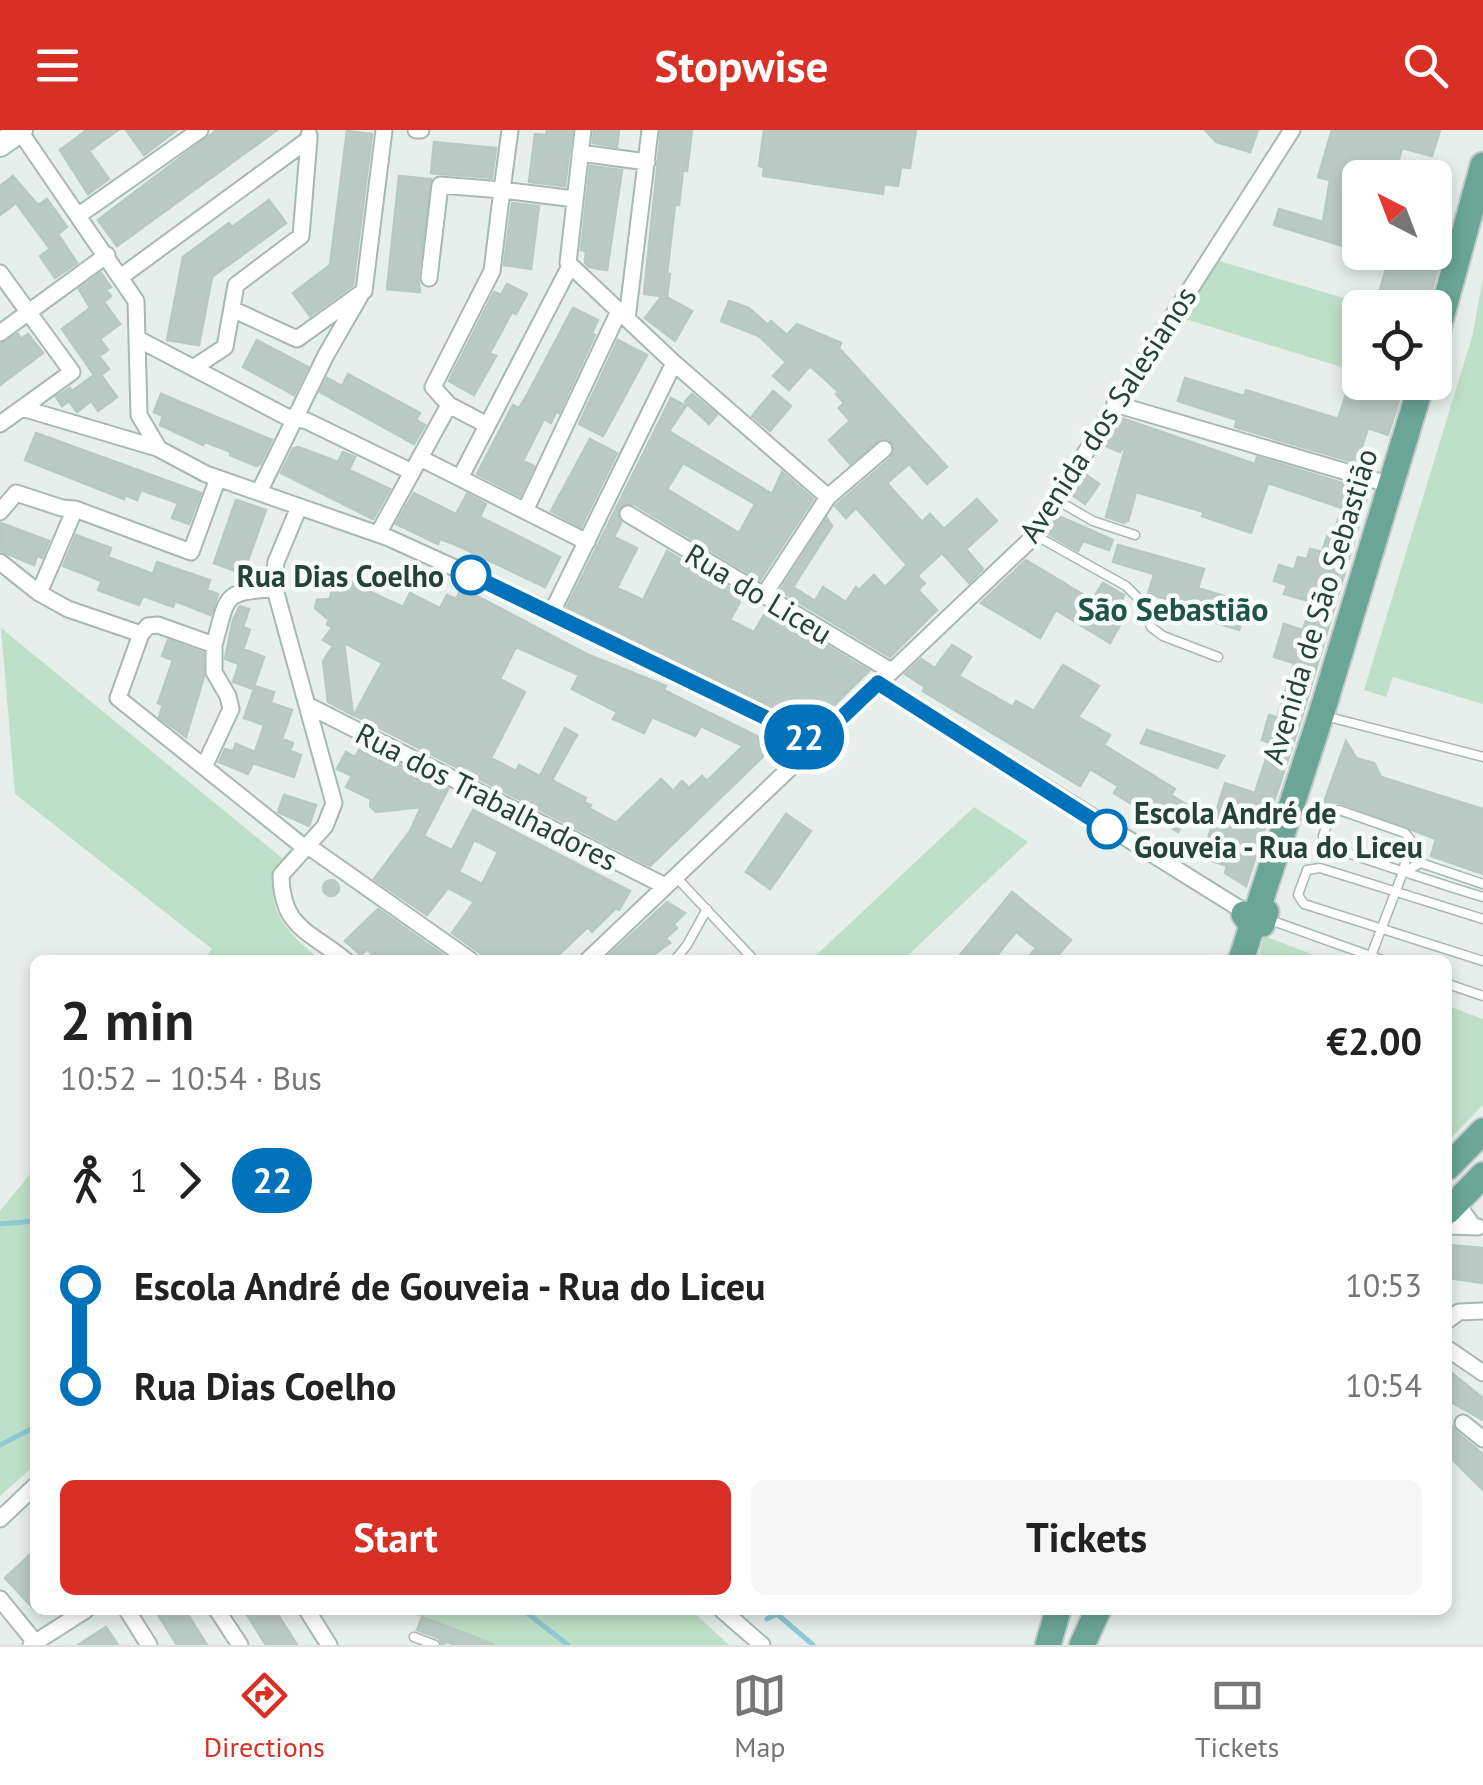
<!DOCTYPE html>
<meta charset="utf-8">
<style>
body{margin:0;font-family:"PT Sans",sans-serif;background:#f6f6f6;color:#222;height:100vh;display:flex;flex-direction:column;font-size:38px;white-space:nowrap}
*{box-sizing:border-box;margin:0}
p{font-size:32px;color:#767676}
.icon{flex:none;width:55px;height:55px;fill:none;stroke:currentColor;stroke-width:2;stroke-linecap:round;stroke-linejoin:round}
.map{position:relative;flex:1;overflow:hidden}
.sheet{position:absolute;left:30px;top:825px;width:1422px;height:660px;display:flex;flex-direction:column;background:#fff;border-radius:15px;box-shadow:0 5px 15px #0003}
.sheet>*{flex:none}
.badge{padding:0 20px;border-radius:32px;font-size:35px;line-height:65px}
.needle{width:65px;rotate:318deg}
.controls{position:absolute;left:1342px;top:30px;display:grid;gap:20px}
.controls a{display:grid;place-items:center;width:110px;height:110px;border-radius:15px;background:#fff;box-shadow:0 5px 15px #0003;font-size:50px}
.map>.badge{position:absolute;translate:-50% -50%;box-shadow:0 0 0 5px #fff}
.legs{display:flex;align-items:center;gap:15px;height:110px;padding:0 30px;font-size:32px}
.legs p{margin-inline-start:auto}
.head{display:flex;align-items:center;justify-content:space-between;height:170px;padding:0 30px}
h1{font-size:55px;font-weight:700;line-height:75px}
.cta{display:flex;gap:20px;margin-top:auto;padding:20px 30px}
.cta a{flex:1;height:115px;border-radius:15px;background:#d93025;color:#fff;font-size:40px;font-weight:700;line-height:115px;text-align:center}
.cta a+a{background:#f6f6f6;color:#222}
ul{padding:0 30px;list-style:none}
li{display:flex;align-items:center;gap:35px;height:100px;font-size:38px}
li i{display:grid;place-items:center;width:15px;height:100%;margin:0 12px;background:currentColor}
li i::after{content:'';width:25px;height:25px;margin:-12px;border:8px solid;border-radius:50%;background:#fff}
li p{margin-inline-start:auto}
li:first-child i{background:linear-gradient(#0000 50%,currentColor 0)}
li:last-child i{background:linear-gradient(currentColor 50%,#0000 0)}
header{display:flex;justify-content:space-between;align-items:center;height:130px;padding:0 30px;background:#d93025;color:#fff;font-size:45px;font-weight:700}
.tabs{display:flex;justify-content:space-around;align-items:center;height:140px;border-top:2px solid #e0e0e0;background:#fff;font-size:28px;color:#767676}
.tabs a{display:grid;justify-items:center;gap:5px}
.tabs .current{color:#d93025}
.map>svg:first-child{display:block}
</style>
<header><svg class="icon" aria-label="menu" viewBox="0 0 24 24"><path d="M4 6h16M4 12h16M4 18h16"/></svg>Stopwise<svg class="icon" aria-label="search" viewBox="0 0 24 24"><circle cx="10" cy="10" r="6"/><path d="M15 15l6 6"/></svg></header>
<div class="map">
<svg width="1483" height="1515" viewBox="0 0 1483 1515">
<rect width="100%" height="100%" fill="#e6efeb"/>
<!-- green -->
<path fill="#bfe0c8" d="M1219,131L1374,177L1360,178V222L1354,241L1182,188Z
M1483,149V574L1393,547L1386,567L1364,560L1472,207Z
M1,498L282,728L292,717C286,728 279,741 275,753C266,785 299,813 321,830H204L212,819L15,664Z
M974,677L1028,712L903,830H811Z
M1264,806L1327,830H1258Z
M1448,876L1483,889V975L1448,1011Z
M35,1038V1335L0,1366V1081Z
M403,1480H691L729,1515H495Z"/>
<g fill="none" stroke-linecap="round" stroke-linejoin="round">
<!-- stream -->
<path stroke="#8ec9d4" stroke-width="5" d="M0,1094L35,1091
M0,1315L35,1297
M523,1480L568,1515
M767,1489L777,1484L813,1515"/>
</g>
<!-- building -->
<path fill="#bbcac4" stroke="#b8c9c2" stroke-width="2.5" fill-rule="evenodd" d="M87,0H118L89,21L109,49L88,64L60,20Z
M126,0H177L144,25Z
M217,0H277L117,116L98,90Z
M547,0H572L565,56L529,52L535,4L546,5Z
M594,0H619L617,17L593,13Z
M661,0H692L687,41L683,40L679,75H675L667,144H670L667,167L692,181L675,211L645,188L662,166L644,164Z
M764,0H916L910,38L901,37L898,56L884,54L883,64L763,46L764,37L759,36Z
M1205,0H1258L1250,22L1216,12Z
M1332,0H1440L1432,26L1402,18L1394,48H1360V121L1274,95L1279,79L1323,92L1330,50L1318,47Z
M347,1L372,4L353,155L310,186L293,163L330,135Z
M434,12L496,18L492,48L431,43Z
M590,36L622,40L607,140L589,137L585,133L586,121L581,120Z
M13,46L38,75L47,69L67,97L58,104L77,133L55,148L40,126L50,119L16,73L0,85V56Z
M399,46L431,49L418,147L420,162L387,159Z
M269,70L286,93L212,147L199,215L167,210L183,127L229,93L232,97Z
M512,73L539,76L531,139L504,135Z
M1435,86L1451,90L1427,178H1400L1402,171L1379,163L1391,122H1435Z
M101,143L111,157L106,160L111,166L104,172L120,194L100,209L108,220L99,226L109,239L101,245L117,267L98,281L91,271L77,282L69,271L62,276L56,267L70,258L72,261L94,245L62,199L90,178L79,159Z
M507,154L527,164L516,184L512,182L490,223L496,226L474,265L449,251L494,162L501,165Z
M729,171L749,178L768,195L771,191L787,205L797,194L841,213L839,218L947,337L927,354L909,334L887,353L922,392L930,384L944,399L977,369L997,391L966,419L983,439L969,453L942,423L917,446L925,453L918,460L937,480L890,527L780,461L827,388L832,396L793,457L815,471L823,457L846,472L856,457L859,460L874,445L885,457L907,435L856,378L846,388L835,376L891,328L895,316L889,309L881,308L850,334L829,310L850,291L839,278L844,273L836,264L839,262L810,236L789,260L773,246L786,232L759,206L721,191Z
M573,178L598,190L592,203L595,205L559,283L556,282L551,293L544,289L523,331L534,336L520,366L477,344L513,275L519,278L527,265Z
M18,204L21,209L28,204L43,223L0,255V214Z
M257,210L308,237L294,265L243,237Z
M618,210L647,225L603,306L579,294Z
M348,244L420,283L416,290L425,295L414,314L320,262L327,248L342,256Z
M1185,248L1244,266L1246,260L1338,289L1350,252H1405L1388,305L1368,298L1357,333L1235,297L1237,290L1178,271Z
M773,261L791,276L770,301L752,286Z
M161,264L272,310L260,334L256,336L230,325L231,322L205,312L203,315L160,295L163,286L154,282Z
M692,264L717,285L709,294L685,272Z
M671,268L686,276L669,301L772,364L782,342L813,369L760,450L634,374H623L617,383L621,393L614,407L637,418L617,458L643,470L667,421L743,466L730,490L754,502L767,480L869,541L812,597L567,477ZM683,333L755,374L739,403L667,359Z
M1121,288L1255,334L1257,327L1369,361L1300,593L1246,756L1225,743L1227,736L1202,728L1225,653L1255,663L1271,613L1262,610L1269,585L1277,588L1294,533L1274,527L1284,494L1303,500L1312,472L1284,464L1287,455L1274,451L1279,435L1294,440L1298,427L1307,429L1310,419L1322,422L1329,401L1334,402L1342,378L1268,353L1251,403L1202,386L1204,382L1136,362L1128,391L1124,393L1106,387L1127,312L1120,322L1104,315Z
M36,303L201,363L189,394L172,388L178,373L141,360L137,370L125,365L124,369L25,330Z
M590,309L617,323L581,397L551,381Z
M298,317L338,332L343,322L355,327L349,340L390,359L373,389L281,343L293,319Z
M1085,344L1099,354L1085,374L1072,365Z
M414,363L456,384L467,364L486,374L480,387L560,427L545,457L454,414L440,409L438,414L396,394Z
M236,370L266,380L243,444L214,433Z
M1058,386L1113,410L1109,420L1083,411L1078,421L1047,403Z
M1,393L49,411L42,428L37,426L34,435L0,421Z
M76,405L111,418L108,427L153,444L157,432L210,450L207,460L218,464L211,485L175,471L173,477L143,466L139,475L98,460L102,451L63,436Z
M1118,415L1204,439L1198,458L1247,473L1239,500L1170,479L1173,471L1148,464L1154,444L1113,432Z
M1026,430L1092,470L1103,453L1124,465L1116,484L1124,488L1110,513L1056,480L1040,508L981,473Z
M334,449L367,455L366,460L403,477L410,463L440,478L447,465L456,469L459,463L469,468L471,463L589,525L666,556L664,560L775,615L650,736L354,585L382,533L344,513L353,585L328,572L323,531L333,516L323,510L332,498L327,494L329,490L315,478L317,470L330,469ZM516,517L579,545L572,559L617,582L613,589L644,603L652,587L695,606L701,596L743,616L707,651L702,646L689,658L682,651L673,661L661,649L616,693L589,678L591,675L584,672L586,668L552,650L577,605L565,598L540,646L519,635L516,641L491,628L525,562L500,549Z
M240,476L249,479L243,497L250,500L243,519L264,527L253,559L233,552L239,534L225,529L233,490Z
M168,510L203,523L204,546L186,607L159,587L163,575L158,573L173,530L162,526Z
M952,515L971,527L959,546L1013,577L1016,571L1034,581L1063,535L1099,556L1078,587L1110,605L1104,615L1175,659L1171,665L1192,678L1178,702L1156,689L1160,683L1139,670L1135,676L1114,663L1118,656L1090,639L1080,656L923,561L925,557L905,544L921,529L935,538Z
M255,556L274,562L271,573L292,580L282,609L293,613L290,621L301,625L294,647L253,633L248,644L219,632L225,619L233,621L236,614L255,622L264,595L244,588Z
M1147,600L1224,626L1217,638L1141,613Z
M1346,611L1356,628L1374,633L1381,647L1483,679V744L1431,726L1436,709L1341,673L1324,672Z
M359,620L386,634L389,629L448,659L424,706L452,720L473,680L630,761L619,780L616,778L592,802L588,797L553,830H490L452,803L474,772L448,758L427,785L374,749L410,701L421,677L376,682L370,676L371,669L346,657L352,646L337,639L346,622L355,627ZM474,710L498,722L482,754L459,742Z
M284,665L316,675L309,696L278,682Z
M786,684L811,701L770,759L746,742Z
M323 758a8 8 0 1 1 16 0a8 8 0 1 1-16 0Z
M1012,762L1071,810L1054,830H1026L1036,818L1016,802L993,830H956Z
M667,772L685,783L674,794L677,798L666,808L670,813L646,830H604Z
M378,779L450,830H377L367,819L361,825L345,811Z
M1448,1115L1483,1118V1153L1448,1148Z
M1448,1240L1483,1268V1290L1448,1270Z
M1448,1290L1456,1302L1483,1324V1360L1448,1325Z
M35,1420V1480L5,1448Z
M155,1480H185L207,1515H177Z
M244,1480H275L297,1515H266Z
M422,1487L493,1514V1515H455L447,1512L442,1515L439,1508L417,1500Z
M106,1497L118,1515H78Z"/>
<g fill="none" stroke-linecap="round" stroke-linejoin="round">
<!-- lane casing -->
<g stroke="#a8b8b2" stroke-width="11">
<path id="lane" d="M1055,369L1093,391L1135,405
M1033,404L1126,456L1140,470L1151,497L1163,506L1218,527
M1325,586L1483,627
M1403,742L1421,733L1483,754
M675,746L754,830
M1483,789L1320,738L1307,740L1298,765L1304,774L1483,831
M1270,790L1382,830
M1371,826L1403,742L1410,709L1405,703L1339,680L1330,685L1323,706L1326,716C1378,733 1430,751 1483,767
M675,830L687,815L707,779
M1448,854L1483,866
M414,1507L435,1515"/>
</g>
<!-- street casing -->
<g stroke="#a8b8b2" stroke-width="19">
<path id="street" d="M19,0L136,171L139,285L159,319L206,344L389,408L552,482L816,612
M416,0H421
M510,0L502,60L575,69
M583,0L568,133L674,233L828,367L764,465
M580,23L647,32
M79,85L200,0
M0,143L72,242L0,294
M122,146L309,9V5
M429,148L440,55L502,60L492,141L433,257L449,275
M232,179L297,209L364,161L384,0
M627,189L650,0
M0,203L107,125
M138,209L285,286L307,291L412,342
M193,238L225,217L236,155L301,106L309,9
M1115,274L1391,355
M22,278L157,318
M420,328L587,412
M460,348L570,136
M259,362L326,225L360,166
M828,367L884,319
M299,377L276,432L273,452L334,673L325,696L281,745C282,798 308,800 345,830
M75,379L191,422L218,348
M525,381L619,181
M0,382L16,363L62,378L75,379L39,463L0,432
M628,384L891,541
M378,404L449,275L487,295
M274,459C221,461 228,467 214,515L158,495L148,496L141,504L118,568L305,718
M39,463L68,479L141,504
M552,482L674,233
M878,553L1245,782
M309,576L665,756
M204,637L231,579L228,566L214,542V515
M308,716L470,830
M588,830L1029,411L1292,0
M1466,1065L1461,1079L1473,1096
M1448,1096L1478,1097
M1448,1190L1459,1182L1483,1181
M1448,1219L1483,1243
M1463,1293L1483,1309
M0,1389L35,1356
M0,1469L35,1512
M127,1480L149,1515
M217,1480L240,1515
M307,1480L329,1515
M722,1480L762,1515
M31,1515L86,1480"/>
</g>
<!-- secondary casing -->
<g stroke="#a4bbb3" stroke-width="26">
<path id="secondary" d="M0,15L21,0"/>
</g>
<!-- primary casing -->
<g stroke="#c2cac8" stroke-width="29">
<path id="primary" d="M1435,210L1483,35
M1252,796L1262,794L1266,782L1259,775L1321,585L1422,252
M1241,830L1252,796L1244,784
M1448,1037L1483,1001
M1448,1081L1483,1045
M1048,1515L1058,1480
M1082,1515L1098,1480"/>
</g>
<!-- lane -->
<use href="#lane" stroke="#fff" stroke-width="8"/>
<!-- street -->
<use href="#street" stroke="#fff" stroke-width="15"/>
<!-- secondary -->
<use href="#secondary" stroke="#fff" stroke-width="22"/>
<!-- primary -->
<use href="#primary" stroke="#6aa596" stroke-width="25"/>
</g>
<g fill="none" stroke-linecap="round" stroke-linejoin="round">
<!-- line-1 casing -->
<g stroke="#fff" stroke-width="22">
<path id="line-1" d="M471,445L816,612L878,553L1107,699"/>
</g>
<!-- line-1 -->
<use href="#line-1" stroke="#0072bc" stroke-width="15"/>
</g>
<!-- markers -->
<g fill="#fff" stroke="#0072bc" stroke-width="5">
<circle cx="471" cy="445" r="18"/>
<circle cx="1107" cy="699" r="18"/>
</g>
<g text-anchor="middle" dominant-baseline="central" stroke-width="9" stroke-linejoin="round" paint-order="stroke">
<!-- street labels -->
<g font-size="30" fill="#24423a" stroke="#f7fbf9">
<text transform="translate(1107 284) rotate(-57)">Avenida dos Salesianos</text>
<text transform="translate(759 463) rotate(31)">Rua do Liceu</text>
<text transform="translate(1319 476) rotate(-73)">Avenida de São Sebastião</text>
<text transform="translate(487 666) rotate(27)">Rua dos Trabalhadores</text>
</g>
<!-- stop labels -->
<g font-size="30" font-weight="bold" fill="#24423a" stroke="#f7fbf9" text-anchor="end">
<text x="444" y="445">Rua Dias Coelho</text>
<text x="1134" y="682" text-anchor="start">Escola André de<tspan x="1134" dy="34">Gouveia - Rua do Liceu</tspan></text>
</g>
<!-- neighbourhood labels -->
<g font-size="32" font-weight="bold" fill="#1f5548" stroke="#f7fbf9">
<text x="1173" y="479">São Sebastião</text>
</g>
</g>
</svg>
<div class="controls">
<a><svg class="needle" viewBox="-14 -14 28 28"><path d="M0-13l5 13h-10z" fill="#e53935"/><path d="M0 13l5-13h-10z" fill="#767676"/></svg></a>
<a><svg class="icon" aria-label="locate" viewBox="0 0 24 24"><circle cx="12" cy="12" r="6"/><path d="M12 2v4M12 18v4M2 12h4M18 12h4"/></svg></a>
</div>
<b class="badge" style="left:804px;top:607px;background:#0072bc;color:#fff">22</b>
<section class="sheet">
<div class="head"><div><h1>2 min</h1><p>10:52 – 10:54 · Bus</p></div><b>€2.00</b></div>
<div class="legs"><svg class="icon" aria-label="walk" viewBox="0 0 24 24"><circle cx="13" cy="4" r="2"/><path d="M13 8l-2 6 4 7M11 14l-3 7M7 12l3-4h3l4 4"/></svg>1<svg class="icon" aria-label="forward" viewBox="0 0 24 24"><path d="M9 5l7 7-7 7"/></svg><b class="badge" style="background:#0072bc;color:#fff">22</b></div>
<ul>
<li><i style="color:#0072bc"></i><b>Escola André de Gouveia - Rua do Liceu</b><p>10:53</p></li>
<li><i style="color:#0072bc"></i><b>Rua Dias Coelho</b><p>10:54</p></li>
</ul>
<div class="cta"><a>Start</a><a>Tickets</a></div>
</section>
</div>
<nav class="tabs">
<a class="current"><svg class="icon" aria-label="directions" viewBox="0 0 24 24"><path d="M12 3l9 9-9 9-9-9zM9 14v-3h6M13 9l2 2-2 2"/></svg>Directions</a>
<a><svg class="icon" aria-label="map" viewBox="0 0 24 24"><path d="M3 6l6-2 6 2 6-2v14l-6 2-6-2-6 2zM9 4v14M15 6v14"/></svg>Map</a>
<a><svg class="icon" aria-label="tickets" viewBox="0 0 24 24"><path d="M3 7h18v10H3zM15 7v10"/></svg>Tickets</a>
</nav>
